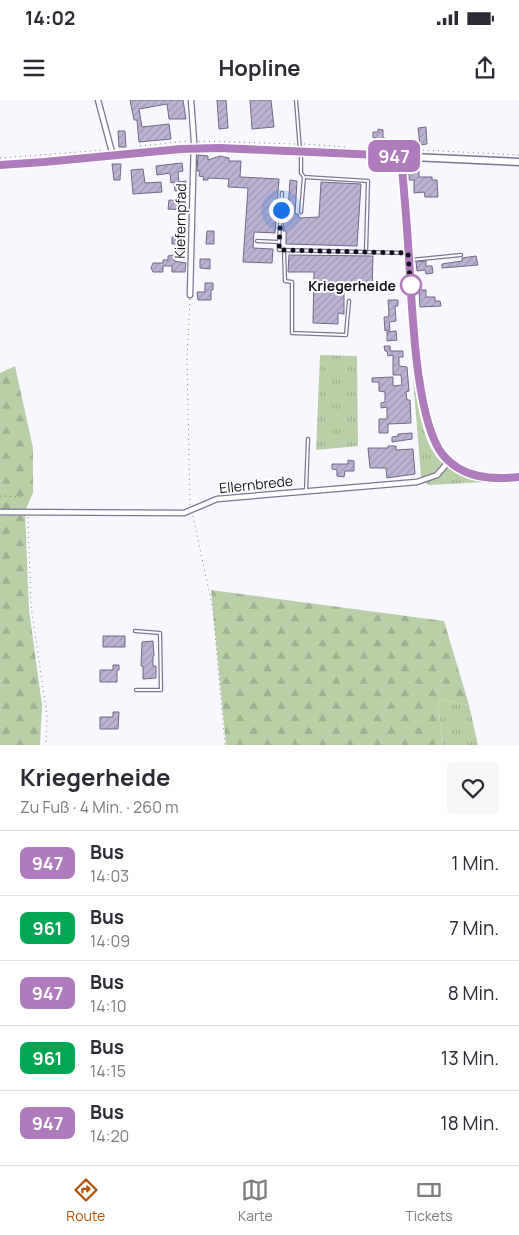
<!DOCTYPE html>
<html lang="de">
<meta charset="utf-8">
<style>
body{margin:0;font-family:Manrope,sans-serif;background:#f7f7f7;color:#2b2b33;height:100vh;display:flex;flex-direction:column;font-size:19px;white-space:nowrap}
*{box-sizing:border-box;margin:0}
p{font-size:16px;color:#7c7c81}
.icon{flex:none;width:28px;height:28px;fill:none;stroke:currentColor;stroke-width:2;stroke-linecap:round;stroke-linejoin:round}
.map{position:relative;height:645px;overflow:hidden}
.sheet{display:flex;flex-direction:column;background:#fff;flex:1}
.sheet>*{flex:none}
.badge{padding:0 10px;border-radius:8px;font-size:18px;line-height:32px}
.you{position:absolute;width:25px;height:25px;margin:-12px;border:4px solid #fff;border-radius:50%;background:#1a73e8;box-shadow:0 0 0 8px #1a73e833}
.map>.badge{position:absolute;translate:-50% -50%;box-shadow:0 0 0 2px #fff}
.round{display:grid;place-items:center;flex:none;width:52px;height:52px;border-radius:5px;background:#f7f7f7}
.head{display:flex;align-items:center;justify-content:space-between;height:85px;padding:0 20px}
h1{font-size:24px;font-weight:700;line-height:38px}
ul{padding:0;list-style:none}
li{display:flex;align-items:center;gap:15px;height:65px;padding:0 20px;border-top:1px solid #e1e1e2}
li div{flex:1}
li b{display:block;font-size:19px}
li em{font-style:normal}
li .badge{min-width:55px;font-weight:700;text-align:center}
.status{display:flex;justify-content:space-between;align-items:center;height:35px;padding:0 25px;background:#fff;direction:ltr}
.status svg{height:14px;fill:currentColor}
header{display:flex;justify-content:space-between;align-items:center;height:65px;padding:0 20px;background:#fff;font-size:22px;font-weight:700}
.menu{display:flex;justify-content:space-around;align-items:center;height:70px;border-top:1px solid #e1e1e2;background:#fff;font-size:14px;color:#7c7c81}
.menu a{display:grid;justify-items:center;gap:2px}
.menu .selected{color:#b45309}
.map>svg:first-child{display:block}
</style>
<div class="status"><b>14:02</b><svg viewBox="0 0 49 12"><path d="M0 12V9h3v3zM5 12V6h3v6zM10 12V3h3v9zM15 12V0h3v12zM26 1h20v11H26zM47 4h2v5h-2z"/></svg></div>
<header><svg class="icon" aria-label="menu" viewBox="0 0 24 24"><path d="M4 6h16M4 12h16M4 18h16"/></svg>Hopline<svg class="icon" aria-label="share" viewBox="0 0 24 24"><path d="M12 15V3M7 8l5-5 5 5M5 13v7h14v-7"/></svg></header>
<div class="map">
<svg width="519" height="645" viewBox="0 0 519 645">
<defs>
<pattern id="grass-tufts" width="24" height="20" patternUnits="userSpaceOnUse" patternTransform="scale(1.25)"><rect width="24" height="20" fill="#b9cfa8"/><path d="M3 7l-1-3M5 7V3M7 7l1-3M15 17l-1-3M17 17v-4M19 17l1-3" fill="none" stroke="#9eb190"/></pattern>
<pattern id="forest-firs" width="22" height="20" patternUnits="userSpaceOnUse" patternTransform="scale(1.25)"><rect width="22" height="20" fill="#b9cfa8"/><path d="M5 1l3.5 6h-7zM16 11l3.5 6h-7z" fill="#9eb190"/></pattern>
<pattern id="building-hatch" width="6" height="6" patternUnits="userSpaceOnUse" patternTransform="scale(1.25)"><rect width="6" height="6" fill="#bcb3d3"/><path d="M-1 1l2-2M0 6l6-6M5 7l2-2" fill="none" stroke="#a199b5"/></pattern>
</defs>
<rect width="100%" height="100%" fill="#f8f7fe"/>
<!-- grass -->
<path fill="url(#grass-tufts)" d="M320,255L357,256L358,346L316,350Z
M413,278C418,302 422,348 444,364C457,372 472,377 487,382L428,385L421,377Z
M438,599L469,605L478,645H442Z"/>
<!-- forest -->
<path fill="url(#forest-firs)" d="M15,266L33,348V393L25,411L29,510L42,605L40,645H0V273Z
M211,490L444,521L469,605L438,599L442,645H226Z"/>
<!-- building -->
<path fill="url(#building-hatch)" stroke="#716986" d="M130,0H183L186,19H169L167,4L139,9L142,27L169,24L171,39L139,42L137,20H134Z
M217,0H226L228,28L219,29Z
M250,0H271L274,27L252,29Z
M426,27L427,44L420,45L418,28Z
M378,29L383,30V38L394,39L393,49L383,48L377,38H373V32H378Z
M118,31H125L126,47H119Z
M198,55L208,56V60L220,56L229,58V61H241L240,77L279,79L275,133L254,132L253,148L273,149L272,163L243,162L248,88L228,87L229,79L208,78V80H203L204,77L199,76L200,71H197Z
M182,63L183,71L178,72L179,82L186,81L187,90L175,91L174,82L171,83L170,73L157,75L156,66Z
M112,64H121L120,80H114Z
M409,66H419V77H432V80H437L438,97H425L424,92L414,93V80H409Z
M143,69L145,83L161,82L162,92L133,94L131,70Z
M290,80L297,81L295,114H298L299,118L319,117L321,82L361,84L357,146L286,144V131H283L284,112H288Z
M169,100L186,101L185,110L168,109Z
M207,131H214V144H206Z
M172,137H185L184,144H172Z
M174,155V161L186,163L185,172H172V166H163V172H153L151,168L153,163H163V160H168V156Z
M289,155L373,156L372,190L344,189V214L338,213V224L313,223L314,172H288Z
M476,156L478,165L442,168V164L462,161V158Z
M200,159H210V169L200,168Z
M426,161V166H432L433,173L426,174L425,170L417,171L416,162Z
M205,183H213V190H211V200H198L197,192H205Z
M419,190H426V197H435V201H440L441,206L420,207Z
M388,200H398V206H395L396,221L389,222L390,230L385,231L384,217H388L389,213Z
M396,231L397,240L387,241V232Z
M384,246H390V251H403V257H399V266L407,267L409,291L406,292L407,300H410L411,323L388,324V333H379V319H387V307L381,308V303L385,302V292L379,291V282H372V278L393,277V286L402,285L401,275H393V255L388,256L387,251H385Z
M412,333V339L392,342V337L398,336V334Z
M388,346H396V350L413,349L415,374L387,378L386,368H370L368,348H388Z
M348,360L354,361V371H345L344,377L337,376V370L332,369V364H348Z
M103,536H125V547H103Z
M153,541L154,556H153V566H156V578L143,579V566H141L142,542Z
M113,565H119V570H117V582H100V570H113Z
M113,612H119L118,629H100V617H113Z"/>
<g fill="none" stroke-linecap="round" stroke-linejoin="round">
<!-- lane casing -->
<g stroke="#7d7592" stroke-width="4.5">
<path id="lane" d="M296,0L300,50
M301,55V73L304,77L368,81L366,152
M301,112L304,77
M257,141L279,142L282,93
M279,143V150H284
M411,160L461,155
M349,201L346,235L292,233V182L285,181L284,150L406,153
M306,391L308,339
M135,531L160,533L161,590H136"/>
</g>
<!-- street casing -->
<g stroke="#7d7592" stroke-width="7">
<path id="street" d="M98,0L113,56
M190,195L194,41L191,0
M0,412L184,413L217,399L417,382L437,375L449,361"/>
</g>
<!-- secondary casing -->
<g stroke="#7d7592" stroke-width="9">
<path id="secondary" d="M401,56C404,92 407,127 409,162C412,208 415,321 443,355C462,378 491,380 519,377
M0,65C73,61 146,50 219,48L519,62"/>
</g>
<!-- path -->
<path stroke="#828089" stroke-width="1" stroke-dasharray="1 4" stroke-linecap="butt" d="M199,41L295,44
M304,44L345,47
M140,46L188,41
M418,51L423,50L519,55
M0,58L104,50
M390,62L393,63L396,67
M190,199L187,259L190,405
M0,396L25,397
M193,416L213,510L225,645
M28,417L31,506L47,615L46,645"/>
<!-- lane -->
<use href="#lane" stroke="#fff" stroke-width="2"/>
<!-- street -->
<use href="#street" stroke="#fff" stroke-width="4.5"/>
<!-- secondary -->
<use href="#secondary" stroke="#fff" stroke-width="6"/>
</g>
<g fill="none" stroke-linecap="round" stroke-linejoin="round">
<!-- line casing -->
<g stroke="#fff" stroke-width="11">
<path id="line" d="M0,65L44,62L181,49L219,48L401,56C404,90 407,124 409,158C412,204 415,320 443,355C462,378 491,380 519,377"/>
</g>
<!-- line -->
<use href="#line" stroke="#b07bbd" stroke-width="8"/>
<!-- walk -->
<path stroke="#14111c" stroke-width="5" stroke-dasharray="0 9" d="M281,110L279,150L408,153L411,192V185"/>
</g>
<!-- markers -->
<circle fill="#fff" stroke="#b07bbd" stroke-width="2.5" cx="411" cy="185" r="10"/>
<g text-anchor="middle" dominant-baseline="central" stroke-width="4" stroke-linejoin="round" paint-order="stroke">
<!-- street labels -->
<g font-size="14" fill="#14111c" stroke="#fff">
<text transform="translate(180 121) rotate(-89)">Kiefernpfad</text>
<text transform="translate(256 384) rotate(-6)">Ellernbrede</text>
</g>
<!-- stop labels -->
<g font-size="14" font-weight="bold" fill="#14111c" stroke="#fff" text-anchor="end">
<text x="396" y="185">Kriegerheide</text>
</g>
</g>
</svg>
<div class="you" style="left:281px;top:110px"></div>
<b class="badge" style="left:394px;top:56px;background:#b07bbd;color:#fff">947</b>
</div>
<section class="sheet">
<div class="head"><div><h1>Kriegerheide</h1><p>Zu Fuß · 4 Min. · 260 m</p></div><a class="round"><svg class="icon" aria-label="heart" viewBox="0 0 24 24"><path d="M12 20l-8-8c-3-5 5-10 8-4 3-6 11-1 8 4z"/></svg></a></div>
<ul>
<li><span class="badge" style="background:#b07bbd;color:#fff">947</span><div><b>Bus</b><p>14:03</p></div><em>1 Min.</em></li>
<li><span class="badge" style="background:#00a651;color:#fff">961</span><div><b>Bus</b><p>14:09</p></div><em>7 Min.</em></li>
<li><span class="badge" style="background:#b07bbd;color:#fff">947</span><div><b>Bus</b><p>14:10</p></div><em>8 Min.</em></li>
<li><span class="badge" style="background:#00a651;color:#fff">961</span><div><b>Bus</b><p>14:15</p></div><em>13 Min.</em></li>
<li><span class="badge" style="background:#b07bbd;color:#fff">947</span><div><b>Bus</b><p>14:20</p></div><em>18 Min.</em></li>
</ul>
</section>
<nav class="menu">
<a class="selected"><svg class="icon" aria-label="directions" viewBox="0 0 24 24"><path d="M12 3l9 9-9 9-9-9zM9 14v-3h6M13 9l2 2-2 2"/></svg>Route</a>
<a><svg class="icon" aria-label="map" viewBox="0 0 24 24"><path d="M3 6l6-2 6 2 6-2v14l-6 2-6-2-6 2zM9 4v14M15 6v14"/></svg>Karte</a>
<a><svg class="icon" aria-label="tickets" viewBox="0 0 24 24"><path d="M3 7h18v10H3zM15 7v10"/></svg>Tickets</a>
</nav>
